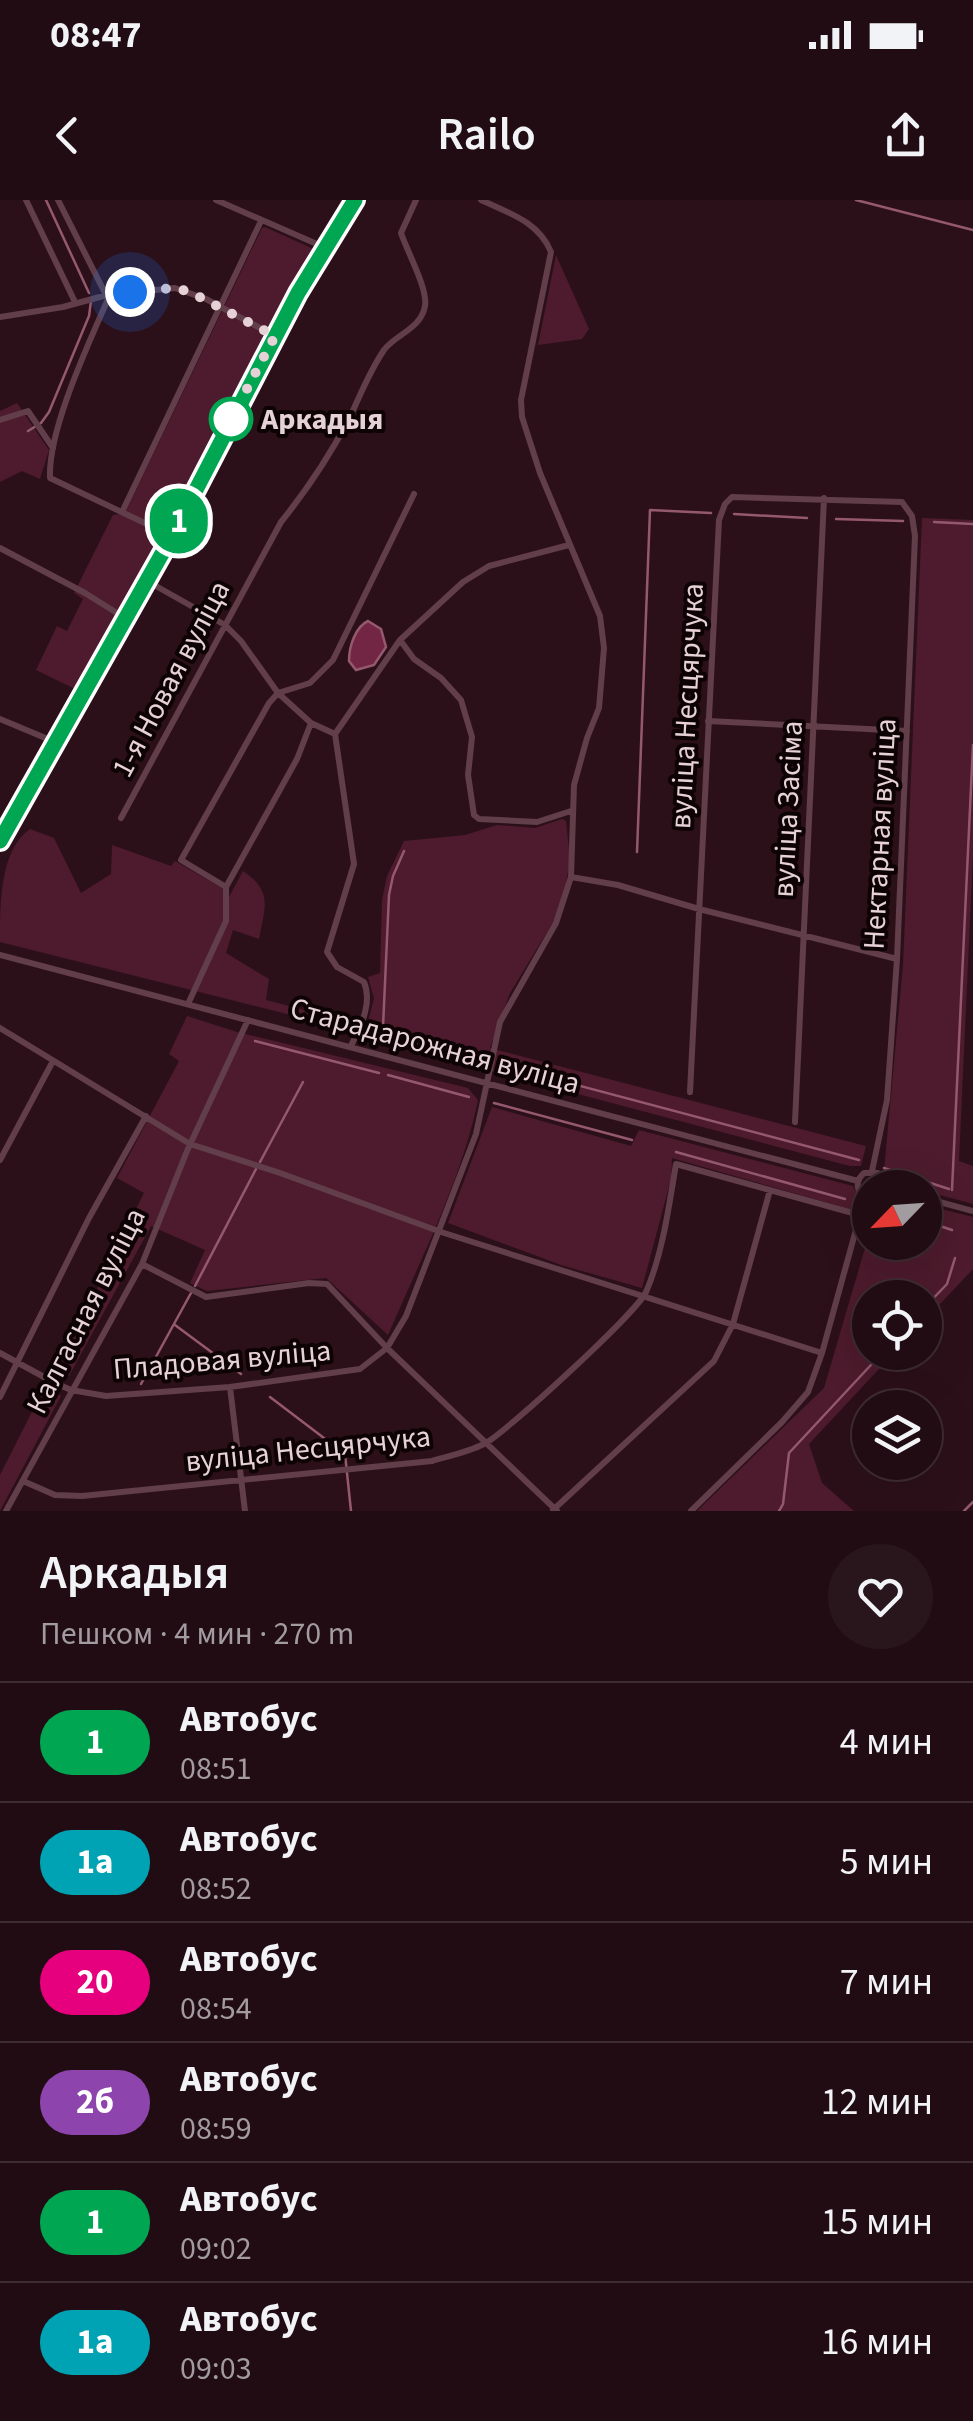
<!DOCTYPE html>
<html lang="ru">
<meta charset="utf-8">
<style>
body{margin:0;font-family:"Source Sans 3",sans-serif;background:#29151c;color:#f1f3f6;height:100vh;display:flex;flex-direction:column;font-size:38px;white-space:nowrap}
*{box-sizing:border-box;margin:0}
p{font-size:32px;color:#a29ba0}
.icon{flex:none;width:55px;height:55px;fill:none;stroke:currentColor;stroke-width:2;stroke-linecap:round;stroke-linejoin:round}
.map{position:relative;height:1311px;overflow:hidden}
.side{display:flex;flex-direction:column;background:#210c13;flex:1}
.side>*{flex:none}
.badge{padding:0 20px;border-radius:32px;font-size:35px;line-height:65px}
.needle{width:65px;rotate:245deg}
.controls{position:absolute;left:852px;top:970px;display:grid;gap:20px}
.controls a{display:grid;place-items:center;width:90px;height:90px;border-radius:50%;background:#210c13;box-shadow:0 10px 40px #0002,0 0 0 2px #3e2c33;font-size:50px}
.you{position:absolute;width:50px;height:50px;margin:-25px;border:8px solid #fff;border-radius:50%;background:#1a73e8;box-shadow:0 0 0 15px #1a73e833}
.map>.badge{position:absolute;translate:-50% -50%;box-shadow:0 0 0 5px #fff}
.round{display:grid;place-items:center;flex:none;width:105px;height:105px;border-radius:52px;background:#29151c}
.head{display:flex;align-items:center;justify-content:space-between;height:170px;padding:0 40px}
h1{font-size:48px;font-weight:600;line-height:75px}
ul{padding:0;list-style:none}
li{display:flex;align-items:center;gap:30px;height:120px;padding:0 40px;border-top:2px solid #3e2c33}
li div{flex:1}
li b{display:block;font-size:38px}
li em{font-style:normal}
li .badge{min-width:110px;font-weight:700;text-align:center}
.status{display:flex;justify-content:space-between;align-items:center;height:70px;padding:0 50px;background:#210c13;direction:ltr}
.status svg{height:28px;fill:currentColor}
header{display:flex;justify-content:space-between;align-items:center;height:130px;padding:0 40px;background:#210c13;font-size:45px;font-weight:600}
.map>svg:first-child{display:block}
</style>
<div class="status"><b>08:47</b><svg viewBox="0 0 49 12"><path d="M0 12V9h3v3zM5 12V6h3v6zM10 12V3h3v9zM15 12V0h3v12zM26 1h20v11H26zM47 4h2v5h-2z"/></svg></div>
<header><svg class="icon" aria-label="back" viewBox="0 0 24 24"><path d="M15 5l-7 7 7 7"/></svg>Railo<svg class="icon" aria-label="share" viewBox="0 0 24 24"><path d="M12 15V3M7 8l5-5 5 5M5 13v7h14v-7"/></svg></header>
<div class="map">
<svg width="973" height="1311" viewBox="0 0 973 1311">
<rect width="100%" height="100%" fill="#2c1019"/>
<!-- green -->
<path fill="#4d1b2d" d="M265,27L318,51L240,190L219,215L213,244L75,489L36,470L57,426L67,431L83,399L74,393L113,315L125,313L262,28Z
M556,55L589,129L582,139L538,145Z
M17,203L49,250L40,279L22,271L0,282V211Z
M922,318L973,320V655L959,961L973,966V1004L925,991V988L893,982L884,971L903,765Z
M562,619L566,621L570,659L565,690L555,719L510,793L490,848L866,946L861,966H850L370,839L365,835L374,798L368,777L380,773L382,700L387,676L404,641L465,635L497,625L535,628Z
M30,629L54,638L81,693L111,674L112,645L171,666L175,661L222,688L229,697L243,671C273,691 265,707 259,739L233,730L226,753L269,779L266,800L351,822L359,819L355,827L343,828L0,742C0,702 0,650 30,629Z
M187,816L237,832L468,888L478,900C461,982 421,1058 388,1135L326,1078L207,1091L190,1083L205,1050L151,1026L69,1176L57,1170L144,993L117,978L179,861L169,854Z
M492,907L631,946L639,930L853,986L859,996L870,1000V1015L672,958L671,979L642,1088L561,1065L448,1023Z
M925,1005L973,1017V1069L925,1120V1098H870V1152L894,1153L809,1244L822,1283L854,1311H697L824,1188L870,1031V1042H925Z
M45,1186L61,1196L0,1311V1275Z"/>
<!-- water -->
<path fill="#722643" stroke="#95596f" stroke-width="2.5" d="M368,421L381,429L386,447L374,465L356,470L349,461C349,447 355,427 368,421Z"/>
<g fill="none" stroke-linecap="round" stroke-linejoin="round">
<!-- stream -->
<path stroke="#95596f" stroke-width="2.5" d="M46,0L89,93
M856,0L973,30
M28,231L41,223L49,212L89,116L91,101
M734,314L807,318
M836,319L903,321
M934,322L973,324
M404,651L393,676L389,695L383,827L391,837L482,860
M637,652L650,310L711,313
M255,841L379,873
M505,866L859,960
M388,875L469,897
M494,903L632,940
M676,952L845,999
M260,962L303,882
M884,968L949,989
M952,990L973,545
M925,1021L952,1030
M195,1086L256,969
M925,1107L947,1084L955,1058
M175,1125L241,1174
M141,1184L191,1093
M270,1197L345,1254L351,1311
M779,1311L783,1304L789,1253L883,1152
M964,1311L973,1302"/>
<!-- street -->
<path stroke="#613e49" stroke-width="6" d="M26,0L75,102
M58,0L108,99C88,145 48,230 50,278L172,336
M216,0L326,48
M0,117L63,107L107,95L175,88L206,99L275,136
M0,220L28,211L53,248
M123,310L261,21
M0,348L85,393L125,418
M147,381L225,425L241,441L278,493L311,523L335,534
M400,440L414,459L441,478L461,500L472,537L468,575L474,615L479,619L537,622L571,611
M0,519L55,542
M708,521L907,531
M121,618L281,322C306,291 330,255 349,219C360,196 369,172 384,150C396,134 421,129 425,106C428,89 407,51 401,33L416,0
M571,677L618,685L699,709L897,759
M226,687L181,660L269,503L278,493L310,483L333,460L414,294
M0,755L858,981
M188,804L226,721V687L297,559L311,523
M0,828L190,944L280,973L441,1032L822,1153
M351,846C360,827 373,804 364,782L337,767L327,752L354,664L335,534L400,440L463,382L489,366L569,345
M690,892L719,320L725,304L732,297L902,302L912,316L915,336L897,759L887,900L872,971
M795,922L824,298
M0,960L53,861
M870,998C856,995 854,982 864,973H878L884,988
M925,998L973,1011
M142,1064L206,1097L309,1083L327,1084L387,1148L557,1311
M0,1153L55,1183L71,1190L106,1196L230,1187L360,1169L387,1148L406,1116L476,934L500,822L556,723L571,677L574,585L587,538L599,508L604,448L600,416L540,273L522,217L521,200L551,52C539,22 509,13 481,0
M230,1187L245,1311
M0,1197L89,1018L146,916
M23,1281L55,1295L82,1296L432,1261C449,1256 468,1252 484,1244C506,1233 638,1111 646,1092C663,1053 669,1005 676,964L860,1015
M553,1310L714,1161L733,1124L770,990
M6,1311L142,1064L187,951L248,820
M691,1311L782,1222L808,1192L822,1153L865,997"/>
<!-- secondary -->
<path stroke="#885262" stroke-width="9" d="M0,641L172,336L298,93L355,0"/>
</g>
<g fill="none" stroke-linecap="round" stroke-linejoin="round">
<!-- line casing -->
<g stroke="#fff" stroke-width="22">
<path id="line" d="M0,641L172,336L298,93L355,0"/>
</g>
<!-- line -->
<use href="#line" stroke="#00a651" stroke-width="15"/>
<!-- walk -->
<path stroke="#e6d1d7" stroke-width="10" stroke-dasharray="0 18" d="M130,92L175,88L190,92L275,136L231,219"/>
</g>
<!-- markers -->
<circle fill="#fff" stroke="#00a651" stroke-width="5" cx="231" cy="219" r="20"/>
<g text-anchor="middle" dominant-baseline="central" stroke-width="8" stroke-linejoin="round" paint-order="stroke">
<!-- stop labels -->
<g font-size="30" font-weight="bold" fill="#e6d1d7" stroke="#0d0305" text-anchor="start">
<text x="261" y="219">Аркадыя</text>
</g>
<!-- street labels -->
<g font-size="30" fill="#e6d1d7" stroke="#0d0305">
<text transform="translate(171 479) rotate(-62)">1-я Новая вуліца</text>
<text transform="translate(687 506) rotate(-87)">вуліца Несцярчука</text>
<text transform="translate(788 609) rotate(-87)">вуліца Засіма</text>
<text transform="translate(880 634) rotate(-87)">Нектарная вуліца</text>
<text transform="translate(435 846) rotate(15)">Старадарожная вуліца</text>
<text transform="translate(86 1111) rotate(-63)">Калгасная вуліца</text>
<text transform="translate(222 1160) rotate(-5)">Пладовая вуліца</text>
<text transform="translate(308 1249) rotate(-6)">вуліца Несцярчука</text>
</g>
</g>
</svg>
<div class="controls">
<a><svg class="needle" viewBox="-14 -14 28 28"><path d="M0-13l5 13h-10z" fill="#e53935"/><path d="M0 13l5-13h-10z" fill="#a29ba0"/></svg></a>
<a><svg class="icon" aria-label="locate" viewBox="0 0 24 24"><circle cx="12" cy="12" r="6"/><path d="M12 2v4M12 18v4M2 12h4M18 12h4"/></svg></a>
<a><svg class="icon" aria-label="layers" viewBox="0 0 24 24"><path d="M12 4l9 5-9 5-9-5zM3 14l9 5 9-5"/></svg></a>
</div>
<div class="you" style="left:130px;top:92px"></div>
<b class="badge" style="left:179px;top:321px;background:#00a651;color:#fff">1</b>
</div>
<section class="side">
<div class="head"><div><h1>Аркадыя</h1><p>Пешком · 4 мин · 270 m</p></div><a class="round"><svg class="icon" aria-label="heart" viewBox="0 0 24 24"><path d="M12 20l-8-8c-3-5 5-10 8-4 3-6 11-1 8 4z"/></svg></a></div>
<ul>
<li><span class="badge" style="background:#00a651;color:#fff">1</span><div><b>Автобус</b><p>08:51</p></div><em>4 мин</em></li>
<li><span class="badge" style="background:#00a3b4;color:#fff">1а</span><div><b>Автобус</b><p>08:52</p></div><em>5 мин</em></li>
<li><span class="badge" style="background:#e6007e;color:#fff">20</span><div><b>Автобус</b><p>08:54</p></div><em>7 мин</em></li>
<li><span class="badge" style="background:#8e44ad;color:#fff">2б</span><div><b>Автобус</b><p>08:59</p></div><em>12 мин</em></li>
<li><span class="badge" style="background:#00a651;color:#fff">1</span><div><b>Автобус</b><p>09:02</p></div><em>15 мин</em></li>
<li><span class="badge" style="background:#00a3b4;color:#fff">1а</span><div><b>Автобус</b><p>09:03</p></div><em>16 мин</em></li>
</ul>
</section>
